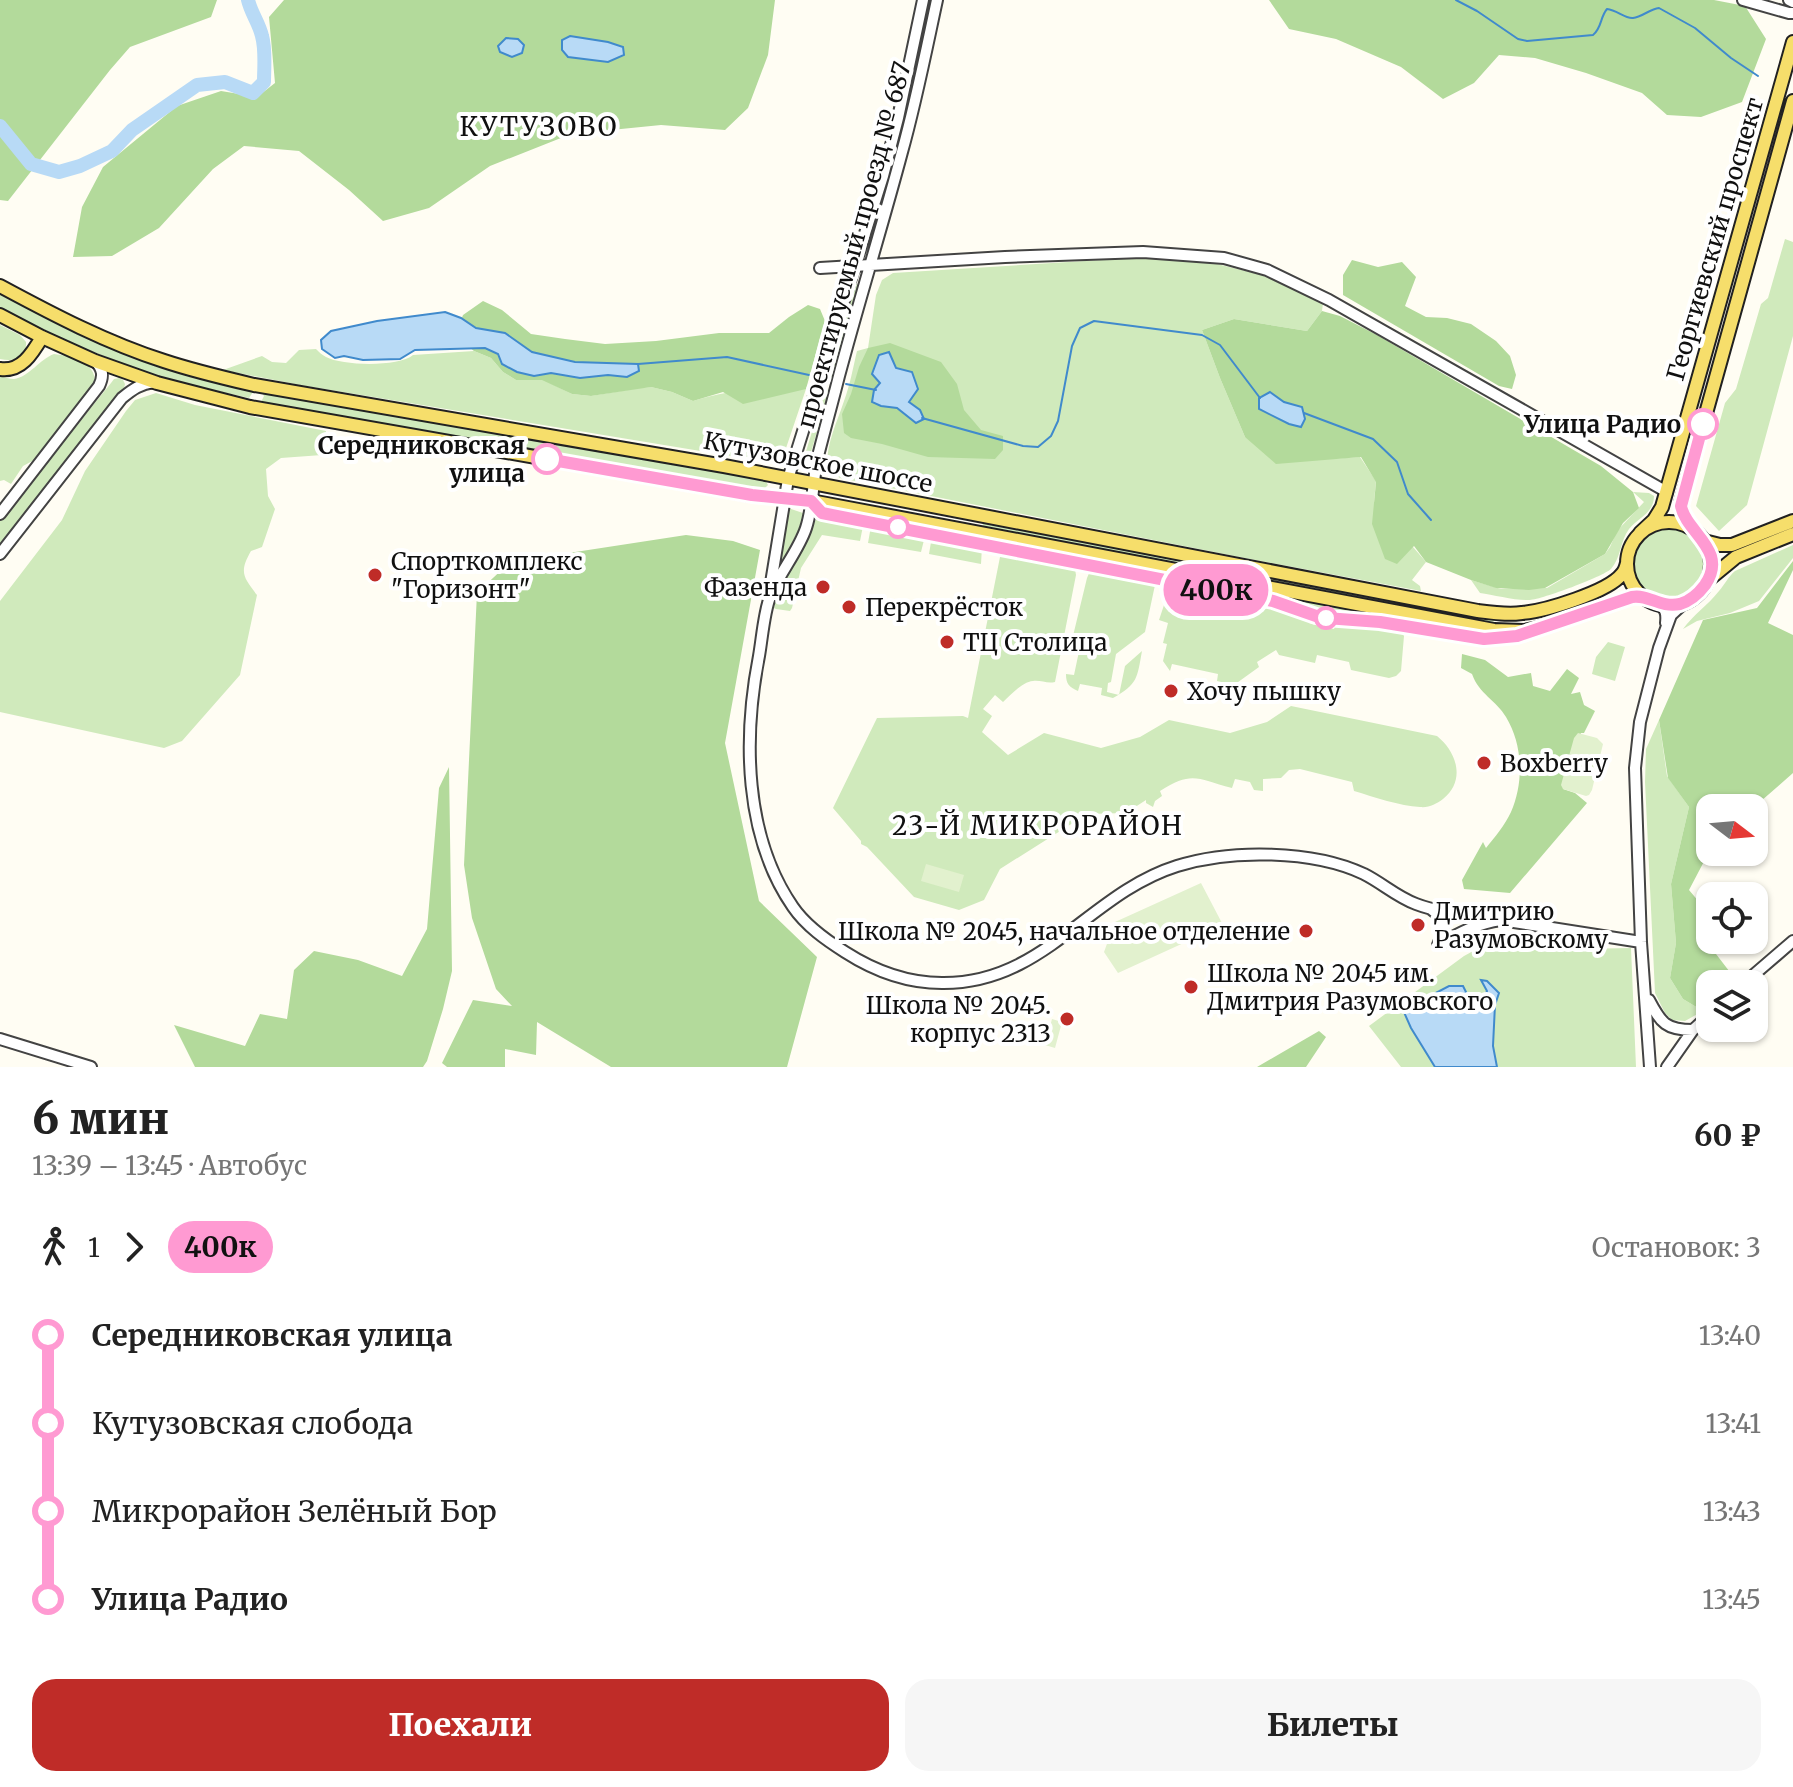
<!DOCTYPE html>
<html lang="ru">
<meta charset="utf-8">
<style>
body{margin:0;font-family:Merriweather,serif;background:#f6f6f6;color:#222;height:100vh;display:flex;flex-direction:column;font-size:30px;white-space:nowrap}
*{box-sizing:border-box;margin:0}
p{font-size:26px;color:#767676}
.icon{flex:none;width:44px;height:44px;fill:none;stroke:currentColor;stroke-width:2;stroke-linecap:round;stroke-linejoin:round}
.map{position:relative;height:1067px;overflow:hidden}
.details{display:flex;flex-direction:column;background:#fff;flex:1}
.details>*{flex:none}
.badge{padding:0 16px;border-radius:26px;font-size:28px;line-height:52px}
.needle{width:52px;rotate:106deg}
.fabs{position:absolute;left:1696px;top:794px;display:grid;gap:16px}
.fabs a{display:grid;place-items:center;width:72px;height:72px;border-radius:16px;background:#fff;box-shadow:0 2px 6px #0004;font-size:40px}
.map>.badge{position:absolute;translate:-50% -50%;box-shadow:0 0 0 4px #fff}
.legs{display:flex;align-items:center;gap:12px;height:88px;padding:0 32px;font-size:26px}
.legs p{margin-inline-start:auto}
.summary{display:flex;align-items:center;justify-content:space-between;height:136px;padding:0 32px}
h1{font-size:44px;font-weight:800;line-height:60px}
.cta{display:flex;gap:16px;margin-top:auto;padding:16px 32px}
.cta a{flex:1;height:92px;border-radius:24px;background:#bf2c28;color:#fff;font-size:32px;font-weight:800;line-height:92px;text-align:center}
.cta a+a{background:#f6f6f6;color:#222}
ul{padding:0 32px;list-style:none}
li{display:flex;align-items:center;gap:28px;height:88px;font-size:30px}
li i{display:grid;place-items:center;width:12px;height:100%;margin:0 10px;background:currentColor}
li i::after{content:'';width:20px;height:20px;margin:-10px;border:6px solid;border-radius:50%;background:#fff}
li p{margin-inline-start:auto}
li:first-child i{background:linear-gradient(#0000 50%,currentColor 0)}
li:last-child i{background:linear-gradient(currentColor 50%,#0000 0)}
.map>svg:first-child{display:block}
</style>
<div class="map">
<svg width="1793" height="1067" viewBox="0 0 1793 1067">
<rect width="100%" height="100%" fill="#fffdf3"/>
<!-- green -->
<path fill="#d0eabc" d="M1785,239L1793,242V336L1747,505L1719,531L1696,506L1725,403L1736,389L1761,304L1768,298Z
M1149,257L1217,264L1262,275L1323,303L1322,311L1307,331L1234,319L1202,330L1220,378L1245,437L1330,459L1360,457L1376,481L1374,502L1426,562L1412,580L1420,586L1421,591L1239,557L840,478L827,470C826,444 836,425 844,401C850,385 853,368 857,351L868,348L876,295L882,280L893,273Z
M856,284L860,285L832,379L828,378Z
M0,292L161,368L251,389L253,392L249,398C219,391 188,385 159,376C104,359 51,334 0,308Z
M0,325L20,335L26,342C27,359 14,362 0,359Z
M316,349C319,352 322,355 326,357C343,366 399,367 413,355L474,351L491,358L503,372L516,380L542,379L572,394L591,396L639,388L651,387L672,392L693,401C729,390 769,385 806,389L784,454L771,453L761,461L300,385L223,370L262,356L272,362L286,363L299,350Z
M54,354C73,356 97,362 95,385L36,459L23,466L11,484L4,480L0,481V376C5,377 9,379 14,379C29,377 40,359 54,354Z
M119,378L123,380L125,384L124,389L0,544V520L111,383L114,379Z
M825,389L829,390L809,459L805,465L804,464V458Z
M156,393L195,405L326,431L322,455L281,458L266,469L268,496L275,509L262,547L251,551C239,572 243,577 257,595L240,675L182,741L164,748L0,712V601L62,520L85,471L126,411L135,400Z
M262,393L450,424L765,480L768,485L764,489L261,402L264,396Z
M1633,492L1649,493L1654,496C1654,513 1639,517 1629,529C1620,541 1621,558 1611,569C1602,577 1543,599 1530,600C1518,601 1493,595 1480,593L1471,580L1501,589L1547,588L1605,554L1610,547L1617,531L1644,502Z
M788,508L803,513L804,516L802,523L782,562L779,558Z
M825,509L1467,629L1469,632L1466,633L1380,618L1317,614L1268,597Z
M822,516L860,522L863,526L860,541L822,535L801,568L792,608L790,611L776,609L774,608L776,596L806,541L813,524L817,518Z
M986,522L1495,620L1491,624L982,527L983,524Z
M871,526L925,536L921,552L868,543Z
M1634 564a35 35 0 1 1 70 0a35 35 0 1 1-70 0Z
M937,538L982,547L981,564L929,554L931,542Z
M1793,545V558L1759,601L1730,613L1697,621L1683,629C1693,615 1708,605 1719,591C1725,584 1728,577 1735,571Z
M1003,553H1009L1072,565L1075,569L1076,575L1055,682C1047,684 1041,680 1033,681C1022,682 1011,695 1003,702L995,695L983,709L992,716L982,732L1008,755L1044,733L1101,748L1140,737L1169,720L1230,733L1267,722L1291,706L1437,736C1457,752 1466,781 1443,799C1436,804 1429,808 1420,807C1400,806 1374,797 1354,791L1352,782L1300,769L1289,770L1281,778L1263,779V791L1254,790L1250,782L1235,779L1232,788C1197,779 1193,770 1160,791L1162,796L1155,801L1153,807L1146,803V800L1126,813L1087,814L1000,869L984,900L959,910L914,897L867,847L861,844V841L833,808L877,718L963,716L968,718L1000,557Z
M1095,570L1149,580L1155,582V585L1145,632L1116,654L1111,682L1108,683L1107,692L1119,695L1125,666L1142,651C1137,678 1138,684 1113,698L1101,695L1102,688L1080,684L1078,691C1069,687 1066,684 1066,674L1074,675L1081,642L1072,640L1087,578L1090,571Z
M1176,586L1287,609L1292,613L1310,617L1309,623L1334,629L1337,622L1399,628L1404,636L1401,671L1396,676L1389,678L1351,670L1349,662L1317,655L1315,663L1279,655L1276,650L1257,662L1259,667L1234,685L1217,681L1218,674L1172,664L1170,671L1163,661L1167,644L1163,643L1168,623L1159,620L1170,587Z
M1608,642L1625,647L1615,681L1592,674L1596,657Z
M1659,720L1667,776L1689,807L1671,884L1676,943L1670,978L1683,999L1703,1011L1685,1021L1672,1020L1665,1013L1655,993L1645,782L1646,749Z
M1488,943L1579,949L1631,948L1636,1067H1401L1369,1026L1464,956Z"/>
<!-- forest -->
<path fill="#b3da9b" d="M0,0H217L211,17L130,47L110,70L8,201L0,200Z
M284,0H775L768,55L748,108L725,130L661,125L571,134L490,166L429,208L383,221L349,190L299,151L244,146L213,169L159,228L112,256L73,257L82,207L103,167L177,106L221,91L257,97L275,83L269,17Z
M1269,0H1714L1745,6L1766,39L1742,102L1701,117L1667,115L1642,93L1586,73L1535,58L1499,55L1474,83L1443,99L1401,67L1336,39L1289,29Z
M1352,260L1378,267L1402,262L1416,277L1405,306L1426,317L1447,318L1471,324L1496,341L1510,356L1516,375L1512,389L1499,386L1343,295V275Z
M483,301L502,310L531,334L565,339L605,344L656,341L719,333H769L789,317L808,305L820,309L825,321L806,389L743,404L723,392L693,401L672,392L651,387L591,396L572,394L542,380H516L503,372L491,358L474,351L455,336L463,315Z
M1322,311L1340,316L1377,335L1601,466L1633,492L1639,508L1623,523L1605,554L1545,588L1529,590L1496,588L1471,580L1426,562L1414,546L1397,564L1385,559L1372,524L1376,482L1361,457L1276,464L1245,437L1220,378L1202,330L1234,319L1307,331Z
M890,343L941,362L957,384L964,410L981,430L1003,436V450L995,459L928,457L882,444L851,438L844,433L842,414L851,394L859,367L868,348Z
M686,535L733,541L760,550L725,743L759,901L817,957L787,1067H611L537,1022L536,1055L505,1049V1067H447L442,1063L473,1000L512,1006L496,989L472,918L464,865L477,593L510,562Z
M1793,561V570L1768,623L1793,635V773L1753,808H1710V850L1689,890L1710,915V940H1717L1716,954L1736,980L1732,984H1710V1004L1703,1011L1683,999L1670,978L1676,943L1671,884L1689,807L1668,778L1659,720L1703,620L1757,608Z
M1462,654L1485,660L1508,677L1531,673L1533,686L1550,691L1567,669L1579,678L1571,694L1580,692L1584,705L1595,711L1584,733H1581L1563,789L1575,793L1587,803L1510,893L1464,889L1462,880L1483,842L1486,848C1495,837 1505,825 1511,812C1524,782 1523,745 1506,717C1496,700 1479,694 1472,674L1461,668Z
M449,767L452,971L443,1009L427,1061L423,1067H195L174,1025L245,1046L260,1014L287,1019L294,970L314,951L358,960L402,976L427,929L439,788Z
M1319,1031L1326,1037L1306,1067H1257Z"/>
<!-- pitch -->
<path fill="#e2f1ce" d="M1578,733L1597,738L1603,744L1592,790L1589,795L1586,796L1563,789L1561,785L1574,738Z
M926,864L964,875L959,892L921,881Z
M1201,883L1223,925L1118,973L1104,952L1115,922Z
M1052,1019L1062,1022L1055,1048L1045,1045Z"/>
<!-- water -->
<path fill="#b8daf6" stroke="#408acc" stroke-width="2" d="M570,36L608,42L623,47L624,55L608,62L568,57L562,50V40Z
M506,38L518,39L524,45L522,53L512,57L500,52L498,46Z
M445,312L461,318L476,328L505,333L532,352L575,362L638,364L639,371L627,377L608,375L580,378L551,373L534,376L517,372L502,364L498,354L485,348L415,350L400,359L363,360L344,356L335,358L322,349L321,340L331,331L377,321Z
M889,352L896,368L912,372L918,389L909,402L920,410L924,419L916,423L897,408L881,406L872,402L874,390L880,383L872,374L879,355Z
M1270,392L1284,402L1302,407L1305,419L1301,427L1289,424L1259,409V398Z
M1481,980L1487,981L1499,993L1495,1005L1493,1046L1497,1067H1435L1411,1028L1403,1010L1449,986H1463L1467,994L1478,1000L1484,998L1487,991Z"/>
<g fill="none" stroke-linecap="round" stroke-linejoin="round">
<!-- stream -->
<path stroke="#408acc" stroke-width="2" d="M1456,0L1477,11L1518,39L1527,41L1593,35C1602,28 1600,17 1607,9C1617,10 1625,19 1633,18C1642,17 1650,9 1659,8L1695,28L1731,58L1758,76
M638,364L727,357L809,375
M846,384L876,390
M1304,413L1373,439L1397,462L1408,494L1431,520
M922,418L1023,446L1038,447L1051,436L1058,421L1072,346L1080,328L1094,321L1202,335L1220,345L1260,398"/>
<!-- river -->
<path stroke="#b8daf6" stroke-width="14" d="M0,126L31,164L59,172L80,166L112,151L132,130L197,85L225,82L253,93L264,82C264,67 266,50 262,36C259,23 251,13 248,0"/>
<!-- minor casing -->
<g stroke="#434343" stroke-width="14">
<path id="minor" d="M937,0C926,51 916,102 902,152C882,227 859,301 839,376C832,404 824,432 817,460C813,482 813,507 806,528C798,552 779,573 770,597C764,612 762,639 759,656C743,738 744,836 793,907C806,926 826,940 845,952C873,970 907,983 942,983C1044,984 1088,894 1177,866C1231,849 1313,850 1364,874C1382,883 1397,897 1416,904C1442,914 1474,915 1501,920
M1743,0L1789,13H1793
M1789,0L1793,2
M820,268L1005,257L1143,252L1224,258L1267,270L1329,300L1667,492
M0,514L99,386C104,376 103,369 95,361
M0,554L122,398C133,389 140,384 154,382
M770,589L788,479L883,176L898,118L923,0
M1660,604C1666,610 1667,614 1666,623
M1431,909C1445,919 1445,930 1438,945
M1438,945C1459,933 1478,923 1501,920L1641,942
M1743,984L1793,941
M1649,1000C1661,1023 1666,1030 1693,1030
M0,1039L91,1067
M1650,1067L1641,942L1635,768L1640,722L1659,648L1671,615L1684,603
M1667,1067L1693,1030L1710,1014"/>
</g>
<!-- major casing -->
<g stroke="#212121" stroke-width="16">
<path id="major" d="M0,286C52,314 107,343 164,361C194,371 224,378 254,385L724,466L1478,611C1493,613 1507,615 1522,613C1545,611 1608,592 1622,574C1625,571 1626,567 1627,563
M0,315L42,337L95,361L157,383L250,407L752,495L811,501L1494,630L1524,631L1538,628L1632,597L1639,596L1645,598
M0,369C21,372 32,354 42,337
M1627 564a42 42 0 1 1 84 0a42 42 0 1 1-84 0Z
M1694,530L1683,514L1681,503L1793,101
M1640,533L1654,520L1662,507L1793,42
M1704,541L1720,545H1732L1793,521
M1708,580L1736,557L1793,534"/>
</g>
<!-- minor -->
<use href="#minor" stroke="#fff" stroke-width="10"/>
<!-- major -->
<use href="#major" stroke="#f6de6b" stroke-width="12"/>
</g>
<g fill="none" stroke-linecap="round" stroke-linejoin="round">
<!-- line-1 casing -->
<g stroke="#fff" stroke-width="18">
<path id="line-1" d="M547,459L752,495L811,501L822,513L1273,601L1316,616L1326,618L1380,622L1484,639L1517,636L1632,597C1649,594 1659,608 1680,604C1690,601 1699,593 1705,585C1729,550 1686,533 1681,506L1703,424"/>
</g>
<!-- line-1 -->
<use href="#line-1" stroke="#ff9ad2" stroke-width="12"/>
</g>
<!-- markers -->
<g fill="#fff" stroke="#ff9ad2" stroke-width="4">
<circle cx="1703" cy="424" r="14"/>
<circle cx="547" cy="459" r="14"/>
<circle cx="898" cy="527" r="10"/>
<circle cx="1326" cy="618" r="10"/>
</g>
<g fill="#bf2c28" stroke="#fff" stroke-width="3">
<circle cx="375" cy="575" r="8"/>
<circle cx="823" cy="587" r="8"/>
<circle cx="849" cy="607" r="8"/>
<circle cx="947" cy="642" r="8"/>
<circle cx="1171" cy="691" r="8"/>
<circle cx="1484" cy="763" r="8"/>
<circle cx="1418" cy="925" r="8"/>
<circle cx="1306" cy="931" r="8"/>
<circle cx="1191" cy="987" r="8"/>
<circle cx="1067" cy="1019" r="8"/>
</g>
<g text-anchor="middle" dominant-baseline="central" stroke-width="8" stroke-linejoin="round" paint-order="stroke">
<!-- street labels -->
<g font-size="24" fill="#101010" stroke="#fff">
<text transform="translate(1715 239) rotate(-74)">Георгиевский проспект</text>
<text transform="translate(854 245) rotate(-75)">проектируемый проезд № 687</text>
<text transform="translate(818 462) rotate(11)">Кутузовское шоссе</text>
</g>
<!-- stop labels -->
<g font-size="24" font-weight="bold" fill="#101010" stroke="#fff" text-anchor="end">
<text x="1681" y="424">Улица Радио</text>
<text x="525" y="445">Середниковская<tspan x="525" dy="28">улица</tspan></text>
</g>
<!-- poi labels -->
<g font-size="24" fill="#101010" stroke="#fff" text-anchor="start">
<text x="391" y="561">Спорткомплекс<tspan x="391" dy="28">"Горизонт"</tspan></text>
<text x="807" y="587" text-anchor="end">Фазенда</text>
<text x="865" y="607">Перекрёсток</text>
<text x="963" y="642">ТЦ Столица</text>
<text x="1187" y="691">Хочу пышку</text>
<text x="1500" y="763">Boxberry</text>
<text x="1434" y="911">Дмитрию<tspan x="1434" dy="28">Разумовскому</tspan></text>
<text x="1290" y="931" text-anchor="end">Школа № 2045, начальное отделение</text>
<text x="1207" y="973">Школа № 2045 им.<tspan x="1207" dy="28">Дмитрия Разумовского</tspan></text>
<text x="1051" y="1005" text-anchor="end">Школа № 2045.<tspan x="1051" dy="28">корпус 2313</tspan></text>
</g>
<!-- neighbourhood labels -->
<g font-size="26" letter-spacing="2" fill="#101010" stroke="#fff">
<text x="539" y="126">КУТУЗОВО</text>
<text x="1038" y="825">23-Й МИКРОРАЙОН</text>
</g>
</g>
</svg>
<div class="fabs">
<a><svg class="needle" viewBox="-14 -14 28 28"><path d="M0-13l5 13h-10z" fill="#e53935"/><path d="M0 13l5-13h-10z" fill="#767676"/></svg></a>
<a><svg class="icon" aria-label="locate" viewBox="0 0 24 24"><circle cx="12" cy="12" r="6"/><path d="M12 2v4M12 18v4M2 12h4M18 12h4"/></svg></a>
<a><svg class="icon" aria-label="layers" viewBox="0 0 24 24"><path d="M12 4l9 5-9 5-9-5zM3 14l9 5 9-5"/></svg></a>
</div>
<b class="badge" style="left:1216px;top:590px;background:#ff9ad2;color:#111">400к</b>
</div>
<section class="details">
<div class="summary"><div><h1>6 мин</h1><p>13:39 – 13:45 · Автобус</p></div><b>60 ₽</b></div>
<div class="legs"><svg class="icon" aria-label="walk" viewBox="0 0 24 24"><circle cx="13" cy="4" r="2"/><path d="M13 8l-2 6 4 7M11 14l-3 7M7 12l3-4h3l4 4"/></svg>1<svg class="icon" aria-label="forward" viewBox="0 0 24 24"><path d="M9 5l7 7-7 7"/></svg><b class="badge" style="background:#ff9ad2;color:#111">400к</b><p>Остановок: 3</p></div>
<ul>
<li><i style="color:#ff9ad2"></i><b>Середниковская улица</b><p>13:40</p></li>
<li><i style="color:#ff9ad2"></i><span>Кутузовская слобода</span><p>13:41</p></li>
<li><i style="color:#ff9ad2"></i><span>Микрорайон Зелёный Бор</span><p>13:43</p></li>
<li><i style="color:#ff9ad2"></i><b>Улица Радио</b><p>13:45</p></li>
</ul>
<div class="cta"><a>Поехали</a><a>Билеты</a></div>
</section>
